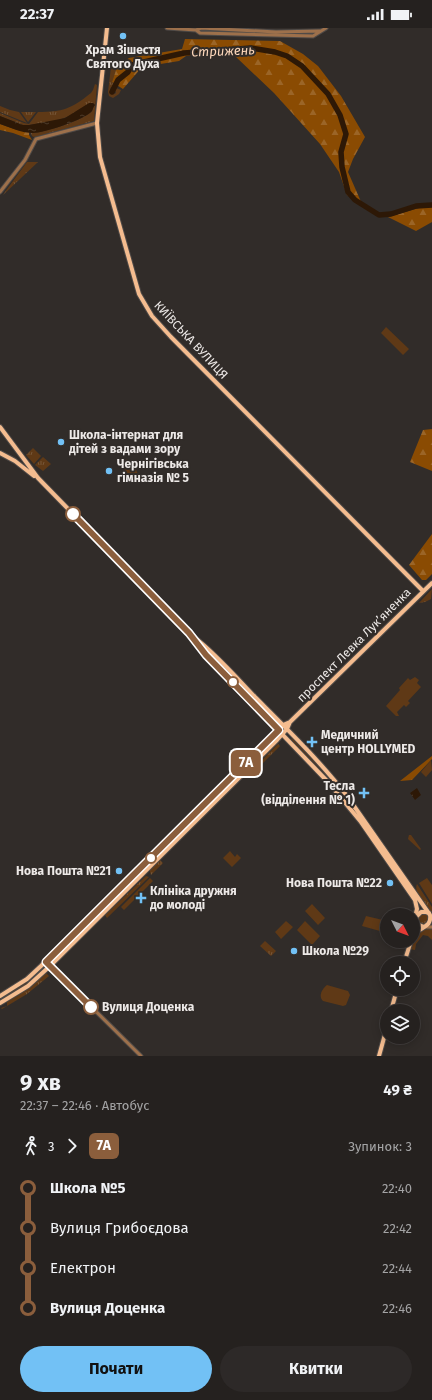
<!DOCTYPE html>
<html lang="uk">
<meta charset="utf-8">
<style>
body{margin:0;font-family:"Fira Sans",sans-serif;background:#2d2928;color:#f1f3f6;height:100vh;display:flex;flex-direction:column;font-size:15px;white-space:nowrap}
*{box-sizing:border-box;margin:0}
p{font-size:13px;color:#a3a3a4}
.icon{flex:none;width:22px;height:22px;fill:none;stroke:currentColor;stroke-width:2;stroke-linecap:round;stroke-linejoin:round}
.map{position:relative;height:1028px;overflow:hidden}
.drawer{display:flex;flex-direction:column;background:#25211f;flex:1}
.drawer>*{flex:none}
.badge{padding:0 8px;border-radius:6px;font-size:14px;line-height:26px}
.needle{width:26px;rotate:132deg}
.fabs{position:absolute;left:380px;top:880px;display:grid;gap:8px}
.fabs a{display:grid;place-items:center;width:40px;height:40px;border-radius:50%;background:#25211f;box-shadow:0 2px 10px #0003,0 0 0 1px #423e3d;font-size:20px}
.map>.badge{position:absolute;translate:-50% -50%;box-shadow:0 0 0 2px #fff}
.legs{display:flex;align-items:center;gap:6px;height:44px;padding:0 20px;font-size:13px}
.legs p{margin-inline-start:auto}
.headline{display:flex;align-items:center;justify-content:space-between;height:68px;padding:0 20px}
h1{font-size:22px;font-weight:700;line-height:30px}
.cta{display:flex;gap:8px;margin-top:auto;padding:8px 20px}
.cta a{flex:1;height:46px;border-radius:24px;background:#72c1f5;color:#111;font-size:16px;font-weight:700;line-height:46px;text-align:center}
.cta a+a{background:#2d2928;color:#f1f3f6}
ul{padding:0 20px;list-style:none}
li{display:flex;align-items:center;gap:14px;height:40px;font-size:15px}
li i{display:grid;place-items:center;width:6px;height:100%;margin:0 5px;background:currentColor}
li i::after{content:'';width:10px;height:10px;margin:-5px;border:3px solid;border-radius:50%;background:#25211f}
li p{margin-inline-start:auto}
li:first-child i{background:linear-gradient(#0000 50%,currentColor 0)}
li:last-child i{background:linear-gradient(currentColor 50%,#0000 0)}
.status{display:flex;justify-content:space-between;align-items:center;height:28px;padding:0 20px;background:#25211f;direction:ltr}
.status svg{height:11px;fill:currentColor}
.map>svg:first-child{display:block}
</style>
<div class="status"><b>22:37</b><svg viewBox="0 0 49 12"><path d="M0 12V9h3v3zM5 12V6h3v6zM10 12V3h3v9zM15 12V0h3v12zM26 1h20v11H26zM47 4h2v5h-2z"/></svg></div>
<div class="map">
<svg width="432" height="1028" viewBox="0 0 432 1028">
<defs>
<pattern id="grass-tufts" width="24" height="20" patternUnits="userSpaceOnUse"><rect width="24" height="20" fill="#5f3916"/><path d="M3 7l-1-3M5 7V3M7 7l1-3M15 17l-1-3M17 17v-4M19 17l1-3" fill="none" stroke="#765638"/></pattern>
<pattern id="forest-firs" width="22" height="20" patternUnits="userSpaceOnUse"><rect width="22" height="20" fill="#8a4b02"/><path d="M5 1l3.5 6h-7zM16 11l3.5 6h-7z" fill="#9b6527"/></pattern>
<pattern id="water-ripples" width="26" height="14" patternUnits="userSpaceOnUse"><rect width="26" height="14" fill="#2d1806"/><path d="M2 4q2-2 4 0t4 0M15 11q2-2 4 0t4 0" fill="none" stroke="#4c3a2a"/></pattern>
</defs>
<rect width="100%" height="100%" fill="#312c29"/>
<!-- grass -->
<path fill="url(#grass-tufts)" d="M111,39L116,42L112,54L115,57L114,60L111,59L110,62L114,66L116,65L115,62L116,60L121,62L119,66L113,70L109,68L108,64Z
M95,56L97,57L94,93L34,109L32,108L31,105C43,105 85,92 92,83C93,81 93,79 95,77L93,75C84,77 77,84 69,88C56,94 42,95 29,97H23L0,88V85L24,95L29,96L38,84C63,84 71,81 91,65L93,62Z
M0,78L10,82L19,84L27,95L0,84Z
M21,84H36L28,94Z
M27,134H38L3,167L5,164Z
M33,420L41,428L34,436L26,427Z
M43,429L51,436L43,443L35,437Z
M432,561L431,571L425,574L419,575Z
M218,634L278,695V696L217,635Z
M292,710L342,764L355,783L322,743L291,711Z
M274,711L159,827H158Z
M278,716L280,718L262,736L259,735Z
M409,807H411L421,821L420,822L408,811Z
M156,828L157,829L101,884L100,883Z
M160,832L163,835L151,847L150,844V842Z
M146,848L149,849L107,890L105,887Z
M150,850L153,853L124,882L121,879Z
M417,856L432,879V885C426,878 413,865 417,856Z
M99,885V886L55,929L56,927Z
M417.5 891a5.5 5.5 0 1 1 11 0a5.5 5.5 0 1 1-11 0Z
M426,900L432,901V912L428,908L423,907L416,916L415,922L410,921L417,904Z
M265,913L276,923L271,928L260,918Z
M42,941V942L28,956L0,973V971L26,955Z
M46,945L49,948L27,966L2,981L1,980L7,978V974L31,959Z"/>
<!-- forest -->
<path fill="url(#forest-firs)" d="M185,11L280,13L303,26L318,38L341,68L365,109L353,131L348,144L362,176L347,167L339,144L320,116L274,65L235,28L205,25L186,28L179,33L142,39L123,61L112,54L116,42L114,40L129,30L182,21Z
M0,96L17,102L29,104V107L32,112L13,105L0,102Z
M432,179V194L416,203L388,189L419,180Z
M432,401V443L410,434L423,402Z
M432,506V546L426,552H422L409,537Z
M432,728V731L412,752L400,753Z"/>
<!-- green -->
<path fill="#5f3916" d="M386,299L409,321L403,327L381,305Z
M127,431C132,433 138,444 139,450L135,453L131,452L122,438L123,433Z
M415,649L419,652L417,655L421,659L408,673L410,675L406,679L404,677L397,684L399,688H396L386,678L400,662L399,660L408,650L410,652Z
M431,732L432,742L426,749L421,744Z
M230,823L235,829L237,826L241,830L232,839L223,830Z
M427,850L432,857V876L419,855Z
M312,876L325,890L318,897L305,883Z
M366,888L387,893V905L362,898Z
M286,893L293,899L281,911L275,904Z
M305,893L320,908L312,917L297,902Z
M327,957L348,963L350,967L346,977L343,978L323,973C318,968 322,961 327,957Z"/>
<!-- water -->
<path fill="url(#water-ripples)" d="M89,75H93L95,77C93,79 93,81 92,83C86,91 44,105 33,105C22,105 11,100 0,96V88L23,97H29L65,90Z
M417,760L421,767L415,772L410,765Z"/>
<g fill="none" stroke-linecap="round" stroke-linejoin="round">
<!-- river -->
<path stroke="#2d1806" stroke-width="5.5" d="M112,64L118,52L128,44L132,37L135,36L184,25L251,20L275,24L287,28L302,38L328,66L340,87L346,106L341,124L342,139L348,164L355,172L379,187L391,186L416,178L432,177"/>
<!-- minor casing -->
<g stroke="#4f4a47" stroke-width="5">
<path id="minor" d="M167,0L196,2L200,5L313,8L326,0
M196,2L201,0L276,4L320,3
M0,164L25,132L36,111L97,95
M424,899H432
M46,934L141,1028"/>
</g>
<!-- major casing -->
<g stroke="#4f4a47" stroke-width="6">
<path id="major" d="M107,0L97,95L100,129L139,266L152,288L171,309L423,563
M0,399L38,450L189,605L206,627L328,754L361,794L415,872L417,881L413,896
M0,425L15,433L34,448
M194,609C216,626 235,648 255,669C287,701 319,732 347,768L430,887C432,900 420,898 413,908
M424,899L417,896L416,889L421,884H426L429,885
M404,935L411,913
M0,968L27,951L41,938L283,697L290,694
M0,975L28,958L50,938L277,712L287,701L290,694L432,555
M391,983L397,961
M379,1028L387,999"/>
</g>
<!-- minor -->
<use href="#minor" stroke="#9d704b" stroke-width="3"/>
<!-- major -->
<use href="#major" stroke="#f4bc8f" stroke-width="4"/>
</g>
<g fill="none" stroke-linecap="round" stroke-linejoin="round">
<!-- line-1 casing -->
<g stroke="#fff" stroke-width="9">
<path id="line-1" d="M73,486L189,605L206,627L279,702L46,934L91,979"/>
</g>
<!-- line-1 -->
<use href="#line-1" stroke="#8b5e3c" stroke-width="6"/>
</g>
<!-- markers -->
<g fill="#72c1f5" stroke="#312c29" stroke-width="1.5">
<circle cx="123" cy="8" r="4"/>
<circle cx="61" cy="414" r="4"/>
<circle cx="109" cy="443" r="4"/>
<path d="M310 708h4v4h4v4h-4v4h-4v-4h-4v-4h4z"/>
<path d="M362 759h4v4h4v4h-4v4h-4v-4h-4v-4h4z"/>
<circle cx="119" cy="843" r="4"/>
<circle cx="390" cy="855" r="4"/>
<path d="M139 864h4v4h4v4h-4v4h-4v-4h-4v-4h4z"/>
<circle cx="294" cy="923" r="4"/>
</g>
<g fill="#fff" stroke="#8b5e3c" stroke-width="2">
<circle cx="73" cy="486" r="7"/>
<circle cx="233" cy="654" r="5"/>
<circle cx="151" cy="830" r="5"/>
<circle cx="91" cy="979" r="7"/>
</g>
<g text-anchor="middle" dominant-baseline="central" stroke-width="4" stroke-linejoin="round" paint-order="stroke">
<!-- poi labels -->
<g font-size="12" font-weight="bold" fill="#ede9e7" stroke="#312c29" text-anchor="start">
<text x="123" y="22" text-anchor="middle">Храм Зішестя<tspan x="123" dy="14">Святого Духа</tspan></text>
<text x="69" y="407">Школа-інтернат для<tspan x="69" dy="14">дітей з вадами зору</tspan></text>
<text x="117" y="436">Чернігівська<tspan x="117" dy="14">гімназія № 5</tspan></text>
<text x="321" y="707">Медичний<tspan x="321" dy="14">центр HOLLYMED</tspan></text>
<text x="355" y="758" text-anchor="end">Тесла<tspan x="355" dy="14">(відділення № 1)</tspan></text>
<text x="111" y="843" text-anchor="end">Нова Пошта №21</text>
<text x="382" y="855" text-anchor="end">Нова Пошта №22</text>
<text x="150" y="863">Клініка дружня<tspan x="150" dy="14">до молоді</tspan></text>
<text x="302" y="923">Школа №29</text>
</g>
<!-- street labels -->
<g font-size="12" fill="#ede9e7" stroke="#312c29">
<text transform="translate(191 312) rotate(47)">КИЇВСЬКА ВУЛИЦЯ</text>
<text transform="translate(354 617) rotate(-45)">проспект Левка Лукʼяненка</text>
</g>
<!-- stop labels -->
<g font-size="12" font-weight="bold" fill="#ede9e7" stroke="#312c29" text-anchor="start">
<text x="102" y="979">Вулиця Доценка</text>
</g>
<!-- water labels -->
<g font-size="13" font-style="italic" fill="#fdd7ba" stroke="#312c29">
<text transform="translate(223 23) rotate(-2)">Стрижень</text>
</g>
</g>
</svg>
<div class="fabs">
<a><svg class="needle" viewBox="-14 -14 28 28"><path d="M0-13l5 13h-10z" fill="#e53935"/><path d="M0 13l5-13h-10z" fill="#a3a3a4"/></svg></a>
<a><svg class="icon" aria-label="locate" viewBox="0 0 24 24"><circle cx="12" cy="12" r="6"/><path d="M12 2v4M12 18v4M2 12h4M18 12h4"/></svg></a>
<a><svg class="icon" aria-label="layers" viewBox="0 0 24 24"><path d="M12 4l9 5-9 5-9-5zM3 14l9 5 9-5"/></svg></a>
</div>
<b class="badge" style="left:246px;top:735px;background:#8b5e3c;color:#fff">7А</b>
</div>
<section class="drawer">
<div class="headline"><div><h1>9 хв</h1><p>22:37 – 22:46 · Автобус</p></div><b>49 ₴</b></div>
<div class="legs"><svg class="icon" aria-label="walk" viewBox="0 0 24 24"><circle cx="13" cy="4" r="2"/><path d="M13 8l-2 6 4 7M11 14l-3 7M7 12l3-4h3l4 4"/></svg>3<svg class="icon" aria-label="forward" viewBox="0 0 24 24"><path d="M9 5l7 7-7 7"/></svg><b class="badge" style="background:#8b5e3c;color:#fff">7А</b><p>Зупинок: 3</p></div>
<ul>
<li><i style="color:#8b5e3c"></i><b>Школа №5</b><p>22:40</p></li>
<li><i style="color:#8b5e3c"></i><span>Вулиця Грибоєдова</span><p>22:42</p></li>
<li><i style="color:#8b5e3c"></i><span>Електрон</span><p>22:44</p></li>
<li><i style="color:#8b5e3c"></i><b>Вулиця Доценка</b><p>22:46</p></li>
</ul>
<div class="cta"><a>Почати</a><a>Квитки</a></div>
</section>
